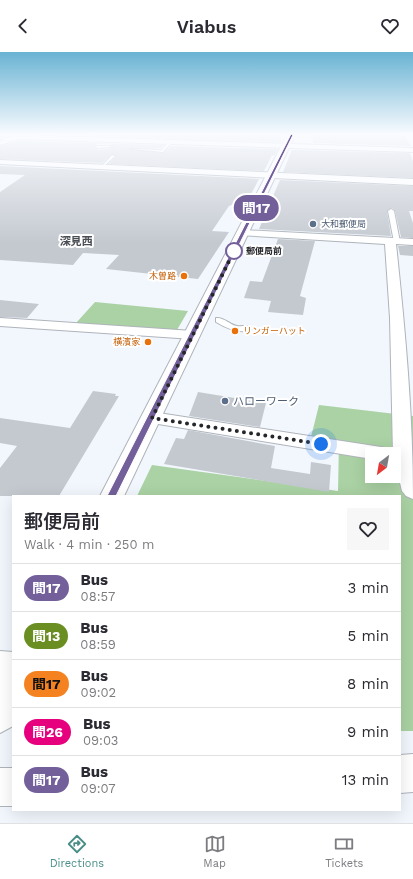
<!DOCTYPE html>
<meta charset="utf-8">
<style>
body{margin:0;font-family:"Work Sans","Noto Sans JP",sans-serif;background:#f7f7f7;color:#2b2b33;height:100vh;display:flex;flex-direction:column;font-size:15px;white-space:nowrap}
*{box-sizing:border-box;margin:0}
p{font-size:13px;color:#7c7c81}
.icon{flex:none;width:22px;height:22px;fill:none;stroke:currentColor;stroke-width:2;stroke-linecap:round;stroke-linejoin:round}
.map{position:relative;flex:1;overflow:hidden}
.sheet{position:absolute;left:12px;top:443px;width:389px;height:316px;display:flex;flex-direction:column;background:#fff;border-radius:0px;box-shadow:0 4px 16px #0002}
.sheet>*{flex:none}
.badge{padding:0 8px;border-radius:13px;font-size:14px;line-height:26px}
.needle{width:26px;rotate:211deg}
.controls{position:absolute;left:365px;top:395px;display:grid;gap:8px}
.controls a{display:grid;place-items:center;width:36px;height:36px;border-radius:0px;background:#fff;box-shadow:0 4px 16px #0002;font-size:20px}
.you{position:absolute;width:20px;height:20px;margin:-10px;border:3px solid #fff;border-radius:50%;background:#1a73e8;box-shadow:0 0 0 6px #1a73e833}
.map>.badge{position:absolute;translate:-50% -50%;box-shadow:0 0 0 2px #fff}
.round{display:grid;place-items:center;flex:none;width:42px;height:42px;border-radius:0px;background:#f7f7f7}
.head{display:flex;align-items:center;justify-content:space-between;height:68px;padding:0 12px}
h1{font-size:19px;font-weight:600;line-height:30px}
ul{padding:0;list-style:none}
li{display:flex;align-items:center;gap:12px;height:48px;padding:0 12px;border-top:1px solid #e1e1e2}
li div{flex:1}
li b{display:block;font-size:15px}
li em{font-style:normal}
li .badge{min-width:44px;font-weight:700;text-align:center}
header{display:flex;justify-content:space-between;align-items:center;height:52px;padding:0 12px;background:#fff;font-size:18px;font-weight:600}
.tab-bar{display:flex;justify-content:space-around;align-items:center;height:56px;border-top:1px solid #e1e1e2;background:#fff;font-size:11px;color:#7c7c81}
.tab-bar a{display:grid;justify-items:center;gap:2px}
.tab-bar .selected{color:#488e87}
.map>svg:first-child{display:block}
</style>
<header><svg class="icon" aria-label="back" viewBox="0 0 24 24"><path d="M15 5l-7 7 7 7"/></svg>Viabus<svg class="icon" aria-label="heart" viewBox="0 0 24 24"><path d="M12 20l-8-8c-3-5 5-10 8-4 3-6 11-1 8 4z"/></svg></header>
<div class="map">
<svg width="413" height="771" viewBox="0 0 413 771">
<rect width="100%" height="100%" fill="#f2f7fe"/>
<!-- green -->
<path fill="#aad2a4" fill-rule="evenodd" d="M95,250L188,259L177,278L76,271Z
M319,353L413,364V679H400V444H137L152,413L338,439L339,390L311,385ZM372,402H394V424H372Z"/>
<!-- building -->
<path fill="#c4c9d0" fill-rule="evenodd" d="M70,83H281V90Z
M311,83H404L411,94L313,91Z
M19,89L164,93L161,96L128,97L163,101L171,94L278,97L274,104L272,103L264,119L109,112L116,104L112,102L102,111L0,107V94ZM96,92H110L113,95L112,96L97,98L95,95Z
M292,98L410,101L413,109V126L283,120Z
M0,114L259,127L248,148L239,146L236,151L229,154L212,179L229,180L198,227L106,217L119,203L83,201L73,213L0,208V140L25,123L0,122Z
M280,128L413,134V159H409L413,171V186L401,185L395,159L392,156L387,159L391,184L259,177Z
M278,187L315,189L300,244L306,246L303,263L268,260L271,249L244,246L250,229L262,230Z
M398,194H413V204L400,203Z
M0,248L39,252L27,266L0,265Z
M93,339L116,342L115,344H119L59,444H0V416L17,394L0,391V366L70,376Z
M198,340L266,351L260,375L189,364Z
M188,378L275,394L271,416L310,422L311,410L331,413L329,440L164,412L176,386L184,387Z"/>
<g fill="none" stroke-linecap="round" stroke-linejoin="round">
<!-- service casing -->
<g stroke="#afb4bb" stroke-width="2">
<path id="service" d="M0,85L11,87L12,88L0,87Z
M169,89L172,90L163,100L130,97L162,98Z
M96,94H110L112,95L97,96Z
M112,103L115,104L102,116H100Z
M391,157L394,159L400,190L397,192L394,190L388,159Z
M216,266C224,265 230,273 237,274C243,275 248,272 253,276C242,284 226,276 216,270Z"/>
</g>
<!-- minor casing -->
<g stroke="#afb4bb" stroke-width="2">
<path id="minor" d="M16,83L413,96V100L19,87L0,93V89Z
M0,108L413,127V133L0,112Z
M243,178L413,187V193L396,192C405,277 413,362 413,447L406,444L402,439L393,402L390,266L385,192L239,183L238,181Z
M0,266L193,279L198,280L200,283L198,286L193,287L0,274Z
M152,360L381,395L388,397L391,402H372V407L146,370L143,366L146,362Z
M0,599L13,600V628L0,627Z"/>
</g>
<!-- tertiary casing -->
<g stroke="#afb4bb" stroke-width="2">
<path id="tertiary" d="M287,83H295L124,444H100Z
M13,620V674L0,681V627Z"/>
</g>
<!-- motorway casing -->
<g stroke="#afb4bb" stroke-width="2">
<path id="motorway" d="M413,702V740L400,741V703Z
M0,716H13V754H0Z"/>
</g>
<!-- service -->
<use href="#service" fill="#fff" fill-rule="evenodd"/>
<!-- minor -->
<use href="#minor" fill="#fff" fill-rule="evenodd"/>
<!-- tertiary -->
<use href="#tertiary" fill="#fff" fill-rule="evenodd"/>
<!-- motorway -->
<use href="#motorway" fill="#fff" fill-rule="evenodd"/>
</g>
<!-- sky -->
<linearGradient id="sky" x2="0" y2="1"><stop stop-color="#69b3d3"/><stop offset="0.43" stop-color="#f9fbff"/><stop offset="1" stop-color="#f9fbff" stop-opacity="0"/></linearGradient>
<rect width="413" height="191" fill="url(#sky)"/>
<!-- line -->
<path fill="#73609a" stroke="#fff" d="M291,82L293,83L116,444L112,447L108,446L107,444Z"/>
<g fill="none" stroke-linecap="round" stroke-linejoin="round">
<!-- walk -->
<path stroke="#25272a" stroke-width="4" stroke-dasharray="0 7.2" d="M234,199L236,195L152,366L321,392"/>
</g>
<!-- markers -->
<g fill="#5c6f8a" stroke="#fff" stroke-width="1.5">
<circle cx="313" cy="172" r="4"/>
<circle cx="225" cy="349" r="4"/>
</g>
<circle fill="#fff" stroke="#73609a" stroke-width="2" cx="234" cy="199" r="8"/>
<g fill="#e8710a" stroke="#fff" stroke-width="1.5">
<circle cx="184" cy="224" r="4"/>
<circle cx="235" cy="279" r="4"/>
<circle cx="148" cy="290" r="4"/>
</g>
<g text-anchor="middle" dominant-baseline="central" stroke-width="4" stroke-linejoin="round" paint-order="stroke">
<!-- far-service labels -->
<g font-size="9" fill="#4e5e75" stroke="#fff" text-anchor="start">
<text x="321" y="172">大和郵便局</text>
</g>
<!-- far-stop labels -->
<g font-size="9" font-weight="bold" fill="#25272a" stroke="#fff" text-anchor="start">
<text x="246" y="199">郵便局前</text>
</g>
<!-- far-food labels -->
<g font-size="9" fill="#c56008" stroke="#fff" text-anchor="end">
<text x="176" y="224">木曽路</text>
<text x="243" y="279" text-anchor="start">リンガーハット</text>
<text x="140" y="290">横濱家</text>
</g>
<!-- far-quarter labels -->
<g font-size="11" font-weight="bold" fill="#4a4e54" stroke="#fff">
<text x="76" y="189">深見西</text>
</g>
<!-- service labels -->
<g font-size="11" fill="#4e5e75" stroke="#fff" text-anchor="start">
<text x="233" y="349">ハローワーク</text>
</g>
</g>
</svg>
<div class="controls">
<a><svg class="needle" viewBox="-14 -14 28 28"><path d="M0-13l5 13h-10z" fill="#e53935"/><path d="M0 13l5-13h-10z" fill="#7c7c81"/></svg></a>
</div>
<div class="you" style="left:321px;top:392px"></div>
<b class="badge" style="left:256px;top:156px;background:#73609a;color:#fff">間17</b>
<section class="sheet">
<div class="head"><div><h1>郵便局前</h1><p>Walk · 4 min · 250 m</p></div><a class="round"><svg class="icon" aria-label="heart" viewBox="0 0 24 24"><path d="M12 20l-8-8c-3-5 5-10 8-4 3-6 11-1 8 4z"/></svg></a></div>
<ul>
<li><span class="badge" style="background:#73609a;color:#fff">間17</span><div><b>Bus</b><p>08:57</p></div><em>3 min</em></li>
<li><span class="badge" style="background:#6b8e23;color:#fff">間13</span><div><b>Bus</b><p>08:59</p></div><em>5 min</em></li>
<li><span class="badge" style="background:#f58220;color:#111">間17</span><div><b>Bus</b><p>09:02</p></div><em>8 min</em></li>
<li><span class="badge" style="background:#e6007e;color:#fff">間26</span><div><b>Bus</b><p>09:03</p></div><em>9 min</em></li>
<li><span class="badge" style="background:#73609a;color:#fff">間17</span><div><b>Bus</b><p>09:07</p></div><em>13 min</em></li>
</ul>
</section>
</div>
<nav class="tab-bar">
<a class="selected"><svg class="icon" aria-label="directions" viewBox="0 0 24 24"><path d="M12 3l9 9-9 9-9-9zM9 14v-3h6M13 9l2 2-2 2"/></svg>Directions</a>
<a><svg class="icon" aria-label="map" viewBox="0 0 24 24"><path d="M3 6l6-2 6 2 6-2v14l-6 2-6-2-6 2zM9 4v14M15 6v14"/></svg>Map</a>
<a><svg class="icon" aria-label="tickets" viewBox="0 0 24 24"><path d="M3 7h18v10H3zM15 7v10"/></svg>Tickets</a>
</nav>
